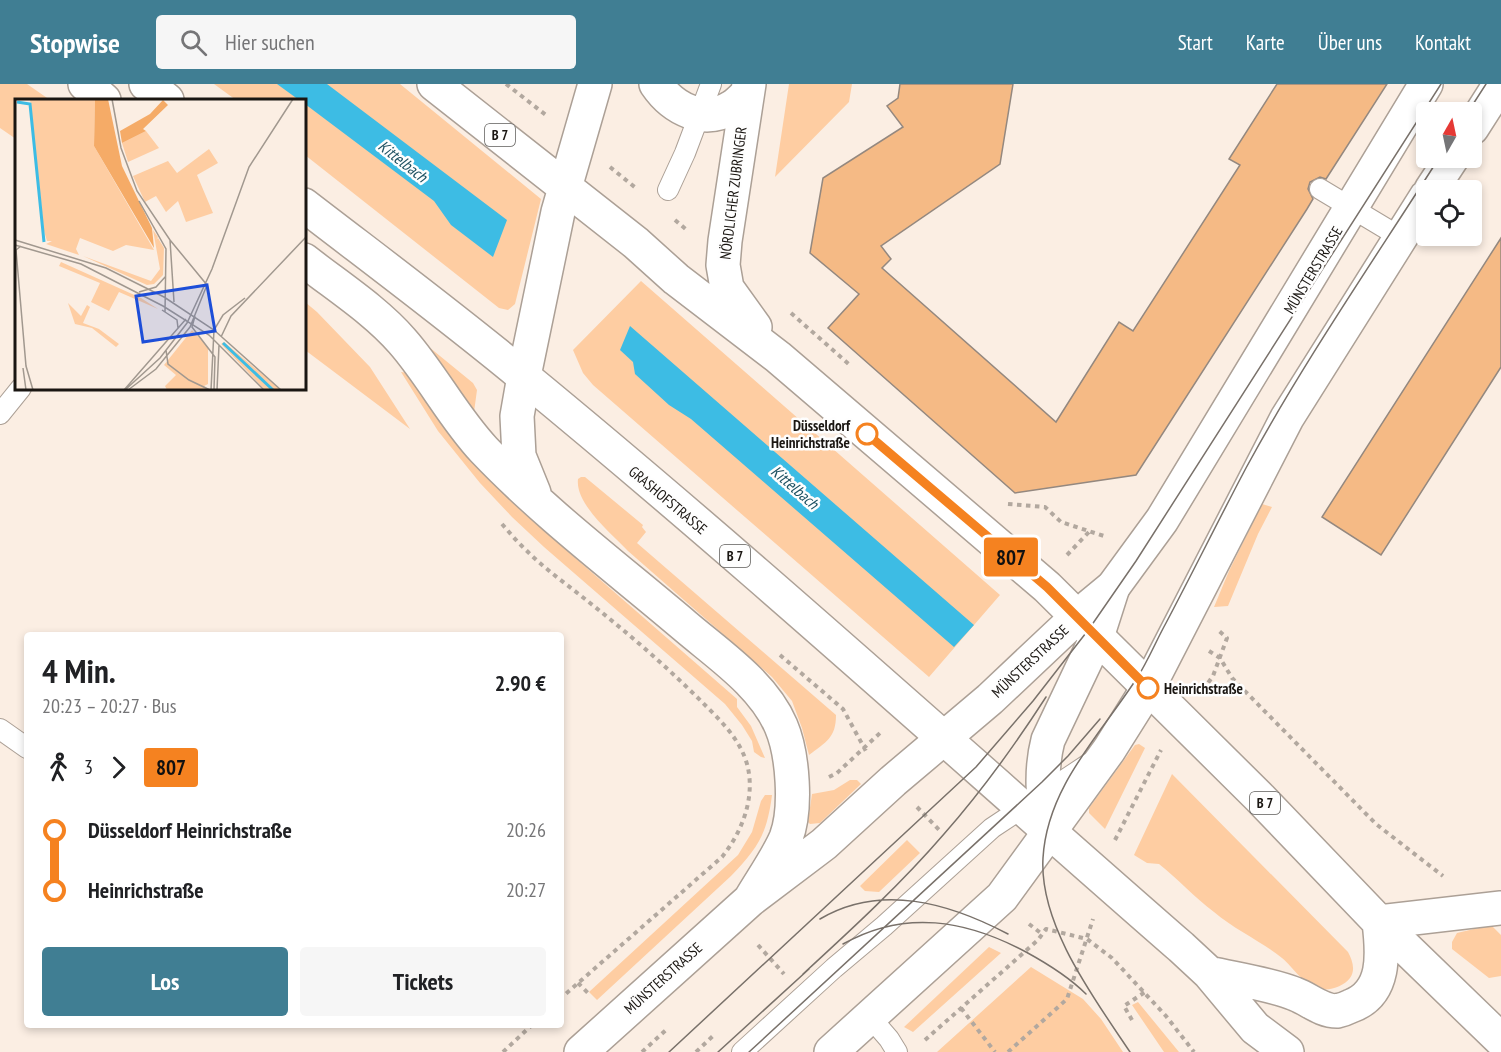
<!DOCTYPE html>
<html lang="de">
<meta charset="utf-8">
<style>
body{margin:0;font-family:"PT Sans Narrow",sans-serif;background:#f6f6f6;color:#202124;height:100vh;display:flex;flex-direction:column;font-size:22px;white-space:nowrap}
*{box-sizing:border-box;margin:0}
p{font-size:20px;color:#757577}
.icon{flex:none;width:33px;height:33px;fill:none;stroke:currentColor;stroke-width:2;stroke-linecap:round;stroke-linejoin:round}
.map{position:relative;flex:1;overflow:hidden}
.sheet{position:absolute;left:24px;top:548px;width:540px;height:396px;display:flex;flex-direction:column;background:#fff;border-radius:6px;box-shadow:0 3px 9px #0003}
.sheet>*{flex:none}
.badge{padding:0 12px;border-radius:4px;font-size:21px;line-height:39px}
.needle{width:39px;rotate:9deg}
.controls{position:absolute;left:1416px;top:18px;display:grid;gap:12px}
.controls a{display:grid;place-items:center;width:66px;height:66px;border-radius:6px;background:#fff;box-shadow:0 3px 9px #0003;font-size:30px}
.map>.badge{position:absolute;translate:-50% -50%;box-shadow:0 0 0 3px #fff}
.legs{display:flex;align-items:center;gap:9px;height:66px;padding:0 18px;font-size:20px}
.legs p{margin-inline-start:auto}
.summary{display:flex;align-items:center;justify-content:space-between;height:102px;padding:0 18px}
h1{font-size:33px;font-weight:700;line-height:45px}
.button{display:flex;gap:12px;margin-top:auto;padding:12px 18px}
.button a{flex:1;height:69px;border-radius:6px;background:#407e93;color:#fff;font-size:24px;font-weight:700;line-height:69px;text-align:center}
.button a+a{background:#f6f6f6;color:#202124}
ul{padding:0 18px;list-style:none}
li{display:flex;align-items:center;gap:21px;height:60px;font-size:22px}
li i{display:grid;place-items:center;width:9px;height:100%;margin:0 8px;background:currentColor}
li i::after{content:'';width:15px;height:15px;margin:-8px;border:4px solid;border-radius:50%;background:#fff}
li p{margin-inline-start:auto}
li:first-child i{background:linear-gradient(#0000 50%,currentColor 0)}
li:last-child i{background:linear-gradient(currentColor 50%,#0000 0)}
header{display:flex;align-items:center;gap:36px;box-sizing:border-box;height:84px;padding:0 30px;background:#407e93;color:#fff}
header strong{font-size:28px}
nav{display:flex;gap:33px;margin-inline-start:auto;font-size:21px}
.search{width:420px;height:54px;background:#f6f6f6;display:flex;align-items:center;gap:15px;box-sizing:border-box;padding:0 21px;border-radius:6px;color:#757577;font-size:22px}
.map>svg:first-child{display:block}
</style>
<header>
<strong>Stopwise</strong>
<div class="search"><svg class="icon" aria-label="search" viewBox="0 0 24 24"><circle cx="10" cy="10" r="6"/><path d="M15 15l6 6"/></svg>Hier suchen</div>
<nav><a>Start</a><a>Karte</a><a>Über uns</a><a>Kontakt</a></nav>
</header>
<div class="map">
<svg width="1501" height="968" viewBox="0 0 1501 968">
<rect width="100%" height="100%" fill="#fbeee3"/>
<!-- green -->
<path fill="#fecda2" d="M0,0H27L50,16H16V55L0,44Z
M214,0H400L541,115L515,220L508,226L499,224L305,71L304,16H236Z
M789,0H852L849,18L775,93Z
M641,197L1000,511L929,593L593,301L583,289L573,266Z
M305,218L317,228L370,283L410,345L305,266Z
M429,263L473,299L477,306L474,328L471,329L426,264Z
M401,288L409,289C444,337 477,382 519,425L737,615V623L751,642L765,674L761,673L754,668L752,657L742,641L725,620L544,463L512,433L480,399L438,347Z
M581,393H585L643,441L642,443L646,448L637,459L836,631C836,654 826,658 809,671L802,644L792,617L772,593L628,467C612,450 575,420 578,395Z
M1262,420L1272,423L1258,450L1228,522L1214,523L1229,487Z
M1139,660L1145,664L1105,745L1089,729V724L1135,661Z
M1172,690L1348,868C1352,876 1356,885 1350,894C1343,903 1328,908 1317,904C1303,900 1293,883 1282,874C1261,857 1235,846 1214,828C1194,813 1178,795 1159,780L1147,779L1134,771Z
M850,696H857L861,700L820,739L810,740L808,738L812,710L834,706Z
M765,711H772C767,750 758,764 731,792L597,916L589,908L738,771L752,748L761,717Z
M907,756L920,769L879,808L865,807L860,802Z
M1491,841L1501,851V892L1489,894L1452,865V858L1457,849Z
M989,863L1001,869L913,948L904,943Z
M1031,883L1083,915L1101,935L1123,968H937Z
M1138,918L1179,968H1164L1132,921Z"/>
<!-- water -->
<path fill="#3dbce4" d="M277,0H327L507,136L493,173L451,141L434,117L305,20L304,16H299Z
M630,242L974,541L954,563L691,335L669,321L635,290L633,278L620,266Z"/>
<!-- building -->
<path fill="#f5ba85" stroke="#94887f" stroke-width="1.5" d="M900,0H1013L1000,80L881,162L891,175L882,184L1056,338L1119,238L1133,247L1240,81L1229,75L1277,0H1387L1326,95L1320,93L1310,98L1308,105L1313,115L1307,125L1136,391L1015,409L828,244L859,210L810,169L823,94L903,43L887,22L898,14Z
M1501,154V283L1381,471L1322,433Z"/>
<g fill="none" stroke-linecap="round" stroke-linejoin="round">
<!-- service casing -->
<g stroke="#aca096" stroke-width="22">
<path id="service" d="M1320,105L1400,153
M668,106L685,69L711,0
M0,330L21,304
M0,645L27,664
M870,933L889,955L897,968
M742,968L834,884L884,842L992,744L1090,679"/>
</g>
<!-- tertiary casing -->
<g stroke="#aca096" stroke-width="36">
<path id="tertiary" d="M1090,522L1113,503L1162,436L1426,0"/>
</g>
<!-- secondary casing -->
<g stroke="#aca096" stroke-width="36">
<path id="secondary" d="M85,0L104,16
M1472,44L1500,0
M1431,106L1452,74
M304,176C337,202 375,226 402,257C432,291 453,333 484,366C545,430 618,485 685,542C719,571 763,600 781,642C793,670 797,725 786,754C778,773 761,797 750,816
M524,292L517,332L519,372L534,409
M1048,747C1043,716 1040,687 1048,656L1097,553L1113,503
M1379,838L1501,824
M581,968L750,816L824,760L893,697L990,615L1077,533
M831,968L1002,813L1109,666L1148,604L1287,334L1426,113"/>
</g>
<!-- primary casing -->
<g stroke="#aca096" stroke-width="36">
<path id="primary" d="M146,0L167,16
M434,0L636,159L676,195L778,273L1047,503L1260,714L1379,838L1501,956
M656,0C673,25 704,41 732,23C737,20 742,15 747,10
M749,0L725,157L723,181L727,204L755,243
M304,121C378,178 452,233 523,292C747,476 962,672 1181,863L1209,889L1255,944L1287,968
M524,292L558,128L595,0
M1209,889C1235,895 1271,900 1295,910C1309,915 1321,927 1337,927C1342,926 1347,924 1351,922C1386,909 1383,870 1379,838"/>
</g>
<!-- path -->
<path stroke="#b2a89f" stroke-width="4" stroke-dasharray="4.5 4.5" stroke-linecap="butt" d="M506,0L546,31
M610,83L637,105
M675,136L688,147
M791,229L851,282
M1008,420L1045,423L1061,438L1104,452
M502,440C510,449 518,459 527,467C546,486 569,502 590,519C629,550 667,583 702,618C720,636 740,655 747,680C756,713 742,748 722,773L561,914
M1067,471L1089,448
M1209,567L1220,574L1232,594L1376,740L1443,792
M780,571L843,625L867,669
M1203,606L1213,592L1227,554L1218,546
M829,693L837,689L880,649
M917,723L941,748
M1115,756L1161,666
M1029,840L1042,850
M758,861L784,890
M578,899L590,911
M961,924L995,968
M1132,936L1124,922L1145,908
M925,956L1038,856L1046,845L1087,855L1112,874L1166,932L1194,968
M503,968L533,940
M642,968L667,945
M696,968L714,951
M1008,968L1067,915L1093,835"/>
<!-- service -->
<use href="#service" stroke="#fff" stroke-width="20"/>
<!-- tertiary -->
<use href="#tertiary" stroke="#fff" stroke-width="33"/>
<!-- secondary -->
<use href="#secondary" stroke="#fff" stroke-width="33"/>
<!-- primary -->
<use href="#primary" stroke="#fff" stroke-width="33"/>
<!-- tram -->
<path stroke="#79716a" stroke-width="1.5" d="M1468,28L1486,0
M820,835C881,799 949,819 1008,850
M843,860C905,825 966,836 1026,868C1048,880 1069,893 1086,910
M803,890C852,845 901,800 944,750C981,708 1015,661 1046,613
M669,968L976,683L1033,617L1089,545L1136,477L1441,0
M718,968L809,885
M749,968L1042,698L1068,672L1100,635
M1130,968C1094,914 1039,841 1043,774C1047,703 1100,651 1137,594C1148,577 1156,557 1166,539C1193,488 1219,435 1246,384C1304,277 1374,176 1439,74"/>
</g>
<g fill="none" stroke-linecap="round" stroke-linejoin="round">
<!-- line-1 casing -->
<g stroke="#fff" stroke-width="14">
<path id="line-1" d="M867,350L1047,503L1148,604"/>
</g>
<!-- line-1 -->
<use href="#line-1" stroke="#f58220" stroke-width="9"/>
</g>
<!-- markers -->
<g fill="#fff" stroke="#f58220" stroke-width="3">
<circle cx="867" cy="350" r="10"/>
<circle cx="1148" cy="604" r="10"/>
</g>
<g text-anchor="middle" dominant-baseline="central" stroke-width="5" stroke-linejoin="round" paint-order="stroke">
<!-- shield labels -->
<g fill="#fefefe" stroke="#5e5c59" stroke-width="1.5">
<rect x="485" y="40" width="30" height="22" rx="4.5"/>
<rect x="720" y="461" width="30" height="22" rx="4.5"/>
<rect x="1250" y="708" width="30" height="22" rx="4.5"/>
</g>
<g font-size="14" font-weight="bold" fill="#1a1612">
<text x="500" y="51">B 7</text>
<text x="735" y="472">B 7</text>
<text x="1265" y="719">B 7</text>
</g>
<!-- street labels -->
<g font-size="15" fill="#1a1612" stroke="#fefefe">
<text transform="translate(733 109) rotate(-83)">NÖRDLICHER ZUBRINGER</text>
<text transform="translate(1313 186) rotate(-59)">MÜNSTERSTRASSE</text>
<text transform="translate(668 416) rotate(40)">GRASHOFSTRASSE</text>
<text transform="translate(1030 577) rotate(-43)">MÜNSTERSTRASSE</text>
<text transform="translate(663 894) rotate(-42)">MÜNSTERSTRASSE</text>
</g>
<!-- stop labels -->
<g font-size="15" font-weight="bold" fill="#1a1612" stroke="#fefefe" text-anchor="end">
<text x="850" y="341">Düsseldorf<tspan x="850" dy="17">Heinrichstraße</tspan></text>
<text x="1164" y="604" text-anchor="start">Heinrichstraße</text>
</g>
<!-- water labels -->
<g font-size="16" font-style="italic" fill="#1f5263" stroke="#fefefe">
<text transform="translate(403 77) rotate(38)">Kittelbach</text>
<text transform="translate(795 403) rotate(41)">Kittelbach</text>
</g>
</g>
<!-- overview -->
<g transform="translate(15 15)">
<rect width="291" height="291" fill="#fbeee3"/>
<path d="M15,0H80L79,47L139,151L111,146L98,152L65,139L61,150L64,156L31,145L37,142H32L29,132ZM131,32L144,49L113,63L107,44ZM194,50L203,64L182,76L198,114L171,123L163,102L151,113L141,97L130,103L118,77L153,62L162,74ZM138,131L143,138L141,141L143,139L149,149L148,176L139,185L132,186L68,157L136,182L145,170ZM46,163L126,199L143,210L104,193L94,212L76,203L85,184L44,167ZM53,204L66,217L72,206L75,208L68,224L84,230L104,245L101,248L77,229L60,225ZM177,231L193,248V285L189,287L195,291H152L150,287L161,276L149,266ZM209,243L266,291H250L206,245Z" fill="#fecda2"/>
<path d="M80,0H93L107,67L137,129L139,149L79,47ZM148,1L153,6L128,30L131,32L107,44L105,32L135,15Z" fill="#f5ab67"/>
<path fill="none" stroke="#3dbce4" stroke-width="3" d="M2,3L15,5L29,143M208,244L258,291"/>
<path fill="none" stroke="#a1988f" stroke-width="1.5" d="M97,0L106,49L122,92L155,141L192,186L175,228L141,270L113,291M124,102L151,150L150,213M0,141L91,169L149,198L199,231L266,291M155,141L159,203M0,146L66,165L148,207L194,236L249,291M6,147L1,151L11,267L18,291M124,193L141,188L151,177M147,211L162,221L163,229M180,217L177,228L200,258L199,291M206,238L216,217L291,138M151,251L153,265L174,281L195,291M8,269L11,291M109,291L171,220M110,291L145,259L172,224L197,170L234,68L278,0M196,291L199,231L208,216L230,199M202,291L204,246"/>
<path fill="#1d4ed8" fill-opacity="0.15" stroke="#1d4ed8" stroke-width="3" d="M192,186L200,232L128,243L121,197Z"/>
<rect width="291" height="291" fill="none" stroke="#1a1612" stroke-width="3"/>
</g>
</svg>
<div class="controls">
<a><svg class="needle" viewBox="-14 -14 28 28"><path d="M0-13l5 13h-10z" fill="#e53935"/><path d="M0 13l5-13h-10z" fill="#757577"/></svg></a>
<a><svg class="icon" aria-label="locate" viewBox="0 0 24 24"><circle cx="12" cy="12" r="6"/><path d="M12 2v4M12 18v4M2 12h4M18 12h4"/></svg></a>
</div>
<b class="badge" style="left:1011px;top:473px;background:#f58220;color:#111">807</b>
<section class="sheet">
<div class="summary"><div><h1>4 Min.</h1><p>20:23 – 20:27 · Bus</p></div><b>2.90 €</b></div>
<div class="legs"><svg class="icon" aria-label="walk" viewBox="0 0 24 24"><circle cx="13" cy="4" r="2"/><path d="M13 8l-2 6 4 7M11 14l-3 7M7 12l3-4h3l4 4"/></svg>3<svg class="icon" aria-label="forward" viewBox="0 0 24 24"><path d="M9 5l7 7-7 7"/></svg><b class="badge" style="background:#f58220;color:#111">807</b></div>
<ul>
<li><i style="color:#f58220"></i><b>Düsseldorf Heinrichstraße</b><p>20:26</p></li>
<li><i style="color:#f58220"></i><b>Heinrichstraße</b><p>20:27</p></li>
</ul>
<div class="button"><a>Los</a><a>Tickets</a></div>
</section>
</div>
